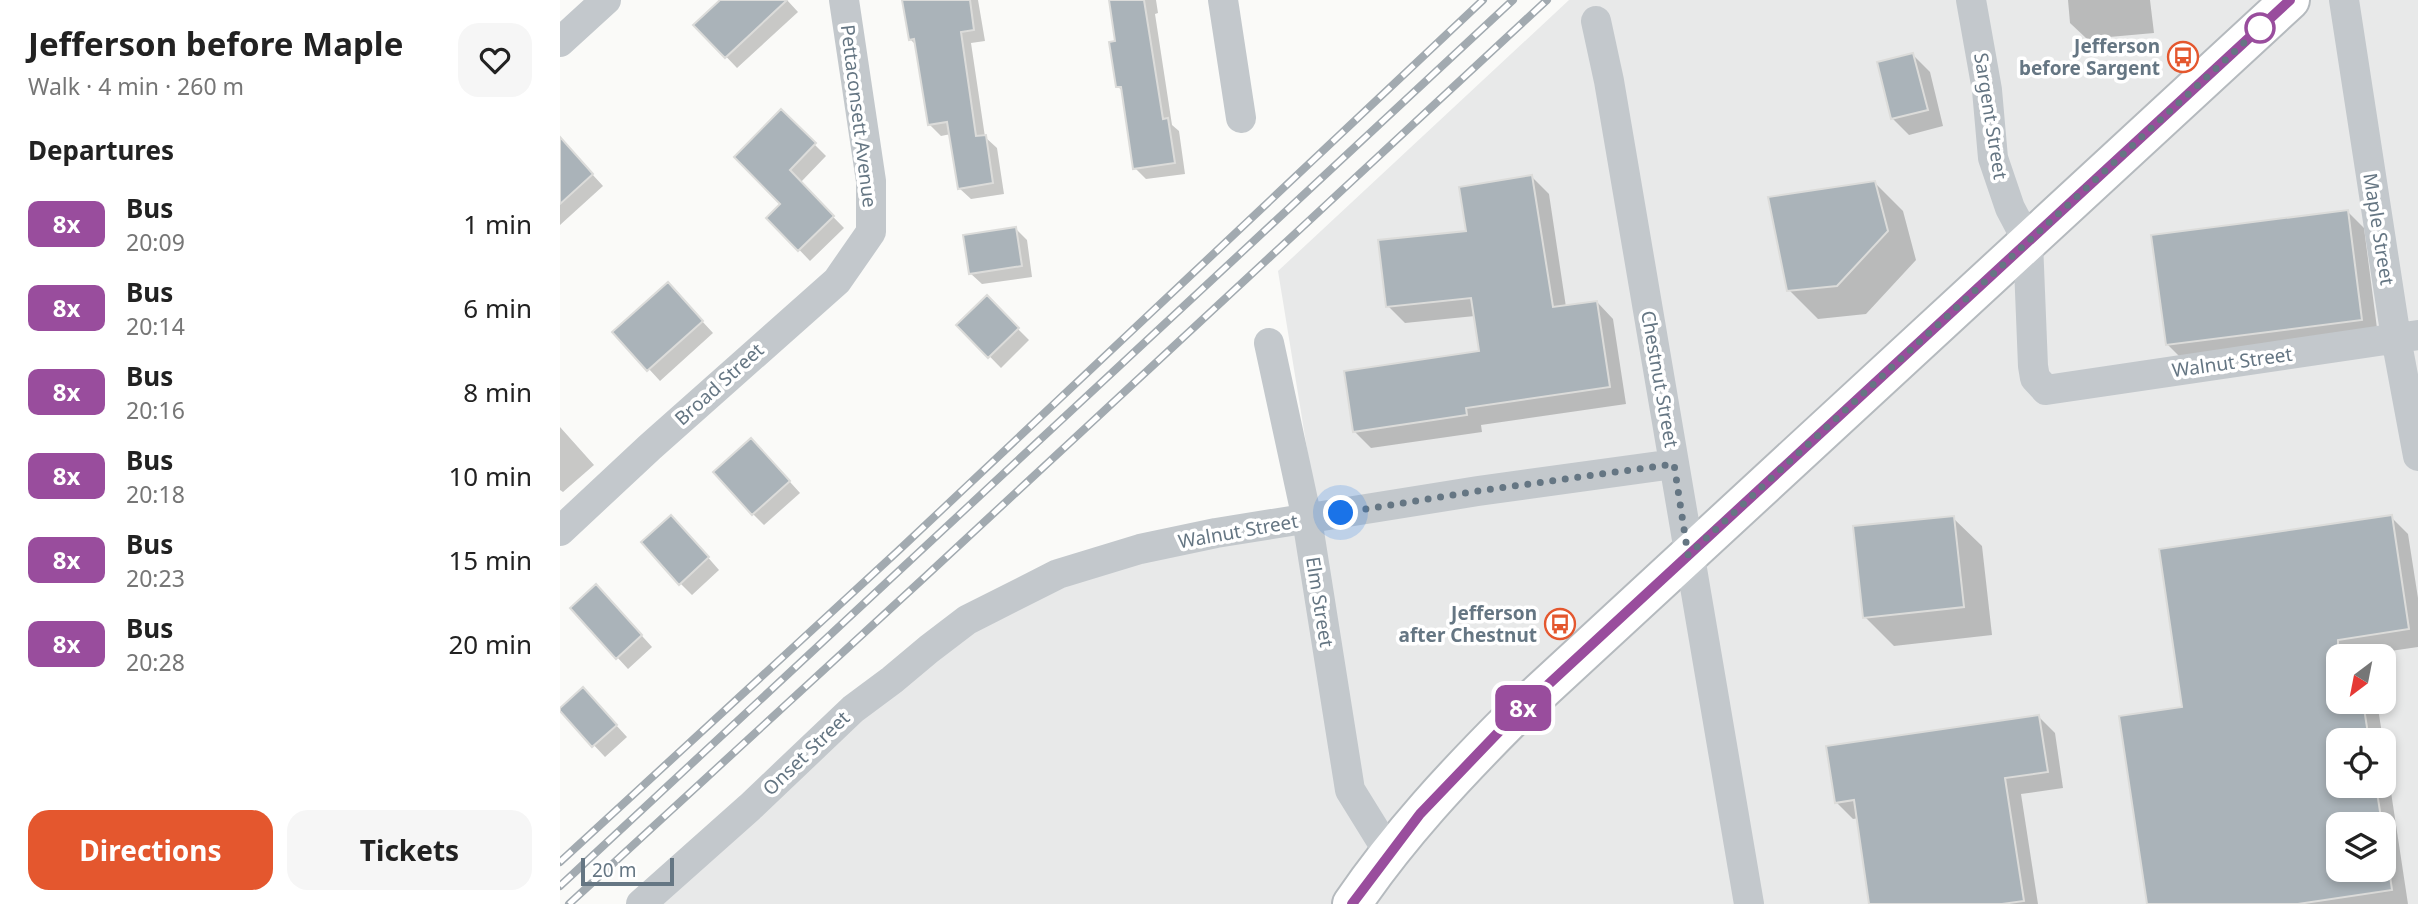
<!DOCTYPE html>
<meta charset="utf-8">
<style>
body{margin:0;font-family:"Noto Sans",sans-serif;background:#f6f6f6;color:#222;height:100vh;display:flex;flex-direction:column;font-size:26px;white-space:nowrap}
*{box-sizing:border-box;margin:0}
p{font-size:23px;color:#767676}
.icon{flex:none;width:38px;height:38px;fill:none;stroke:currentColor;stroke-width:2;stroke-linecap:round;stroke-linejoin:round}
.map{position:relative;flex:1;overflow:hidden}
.panel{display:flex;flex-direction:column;background:#fff;width:560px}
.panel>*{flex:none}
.badge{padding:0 14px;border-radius:10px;font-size:24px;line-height:46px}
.needle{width:46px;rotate:212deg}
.buttons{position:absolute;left:1766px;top:644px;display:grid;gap:14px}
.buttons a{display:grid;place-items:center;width:70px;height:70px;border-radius:14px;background:#fff;box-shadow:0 4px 10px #0003;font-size:35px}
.scale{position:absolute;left:21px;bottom:18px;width:93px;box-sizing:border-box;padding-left:7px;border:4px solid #657683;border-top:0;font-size:19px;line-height:24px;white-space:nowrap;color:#657683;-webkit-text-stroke:5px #fff;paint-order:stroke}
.you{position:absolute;width:35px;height:35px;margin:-18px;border:5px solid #fff;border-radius:50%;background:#1a73e8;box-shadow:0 0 0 10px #1a73e833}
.map>.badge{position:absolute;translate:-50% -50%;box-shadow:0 0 0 4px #fff}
h2{padding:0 28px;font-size:26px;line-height:63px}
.round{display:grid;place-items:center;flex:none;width:74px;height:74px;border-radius:21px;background:#f6f6f6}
.head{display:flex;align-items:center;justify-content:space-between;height:119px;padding:0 28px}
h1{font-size:33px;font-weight:700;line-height:52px}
.button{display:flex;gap:14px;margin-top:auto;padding:14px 28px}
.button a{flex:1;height:80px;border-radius:21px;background:#e4572e;color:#fff;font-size:28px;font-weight:700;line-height:80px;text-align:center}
.button a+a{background:#f6f6f6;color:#222}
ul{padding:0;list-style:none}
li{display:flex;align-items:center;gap:21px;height:84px;padding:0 28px}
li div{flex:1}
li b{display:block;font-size:26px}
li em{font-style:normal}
li .badge{min-width:77px;font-weight:700;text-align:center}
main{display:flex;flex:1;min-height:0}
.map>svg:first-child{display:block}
</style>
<main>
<section class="panel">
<div class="head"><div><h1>Jefferson before Maple</h1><p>Walk · 4 min · 260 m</p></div><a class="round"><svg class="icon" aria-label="heart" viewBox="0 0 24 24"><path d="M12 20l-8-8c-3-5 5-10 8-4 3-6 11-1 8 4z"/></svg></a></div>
<h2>Departures</h2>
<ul>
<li><span class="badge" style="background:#994d9d;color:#fff">8x</span><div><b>Bus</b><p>20:09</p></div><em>1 min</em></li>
<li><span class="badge" style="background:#994d9d;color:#fff">8x</span><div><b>Bus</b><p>20:14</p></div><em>6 min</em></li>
<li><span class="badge" style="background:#994d9d;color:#fff">8x</span><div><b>Bus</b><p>20:16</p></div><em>8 min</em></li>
<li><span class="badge" style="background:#994d9d;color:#fff">8x</span><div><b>Bus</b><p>20:18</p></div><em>10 min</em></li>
<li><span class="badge" style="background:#994d9d;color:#fff">8x</span><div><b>Bus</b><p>20:23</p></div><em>15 min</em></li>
<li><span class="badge" style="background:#994d9d;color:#fff">8x</span><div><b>Bus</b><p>20:28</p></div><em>20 min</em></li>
</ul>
<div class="button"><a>Directions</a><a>Tickets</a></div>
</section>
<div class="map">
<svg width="1858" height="904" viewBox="0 0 1858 904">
<rect width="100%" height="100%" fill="#fafaf8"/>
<!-- built -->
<path fill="#e8e9e9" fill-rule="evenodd" d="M1009,0H1858V904H81L419,615L756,504L718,271ZM1778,656H1824V702H1778ZM1778,740H1824V786H1778ZM1778,824H1824V870H1778Z"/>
<!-- shadow -->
<path fill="#0003" fill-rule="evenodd" d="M163,0H227L238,12L177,68L136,25Z
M344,0H418L425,41L411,43L425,137L437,148L444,194L411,199L399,188L391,134L381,136L369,124L357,46L350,39Z
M550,0H596L598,13L595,14L612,125L619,131L625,174L586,179L575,168L564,92L558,87L557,42Z
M1508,0H1590L1594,33L1527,39L1510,23Z
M1353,55L1370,72L1383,126L1349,135L1332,118Z
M221,111L266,156L240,183L284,228L250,261L209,218L223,204Z
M0,139L43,186L0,225Z
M972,177L989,194L1006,307L1037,302L1053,319L1066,404L921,425L922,432L811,448L794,431L921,353L915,316L845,323L828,306Z
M1315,183L1343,211L1356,260L1306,314L1258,319L1229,290Z
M1787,211L1804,228L1818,336L1624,361L1607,344Z
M456,229L467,240L472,277L422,284L410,273Z
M119,296L153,333L100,381L55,332Z
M427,298L469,340L441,368L399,325Z
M0,427L34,465L3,492L0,490Z
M202,451L240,493L204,525L193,514Z
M1831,517L1848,534L1858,598V647L1810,654V656H1778V702H1817L1823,740H1778V786H1824V746L1848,904H1589L1624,708ZM1778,824H1824V870H1778Z
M1393,518L1422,546L1432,635L1334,646L1305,617Z
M123,529L159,570L132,595L120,583Z
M47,597L92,647L68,669L57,657Z
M34,701L67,737L45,757L1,710Z
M1478,716L1495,733L1503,788L1461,794L1478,904H1312L1299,818L1293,819L1276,802Z"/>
<!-- building -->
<path fill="#aab3b9" stroke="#dcdcda" stroke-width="2" d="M160,0H227L165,58L133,25Z
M342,0H410L414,30L401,32L416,136L426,135L433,183L398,189L387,122L368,125L354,39L349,40Z
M549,0H584L603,119L608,118L615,163L573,169L561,87H556L549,42L555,41Z
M1353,53L1368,110L1331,119L1317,62Z
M221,109L256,143L230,170L274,216L238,251L206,218L220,204L174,157Z
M0,137L33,174L0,204Z
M972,175L993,307L1037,301L1050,387L906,408L907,415L793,432L784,371L919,351L911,298L826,307L818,240L906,231L899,187Z
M1315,181L1328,231L1277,286L1227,291L1208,197Z
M1788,210L1802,320L1606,345L1591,235Z
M456,227L462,266L409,274L403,235Z
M108,282L143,321L87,371L52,332Z
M427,295L459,328L428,358L396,325Z
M191,438L230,481L192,515L153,472Z
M111,515L149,557L119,585L81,542Z
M1832,515L1849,629L1778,640V702H1803L1809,740H1778V786H1816L1822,824H1778V870H1824V834L1832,890L1738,904H1587L1559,716L1622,707L1599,549Z
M1394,516L1404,607L1303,618L1293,526Z
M36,584L82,635L56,659L10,608Z
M23,687L57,725L32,747L0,711V708Z
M1479,715L1488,772L1445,778L1464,901L1442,904H1309L1294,800L1275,803L1266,746Z"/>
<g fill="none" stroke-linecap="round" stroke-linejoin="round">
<!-- major casing -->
<g stroke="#b5babe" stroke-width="42">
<path id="major" d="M792,904C839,835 894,776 953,717L1730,0"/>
</g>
<!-- minor -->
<path stroke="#c3c8cc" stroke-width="30" d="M663,0L681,118
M1411,0L1427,90L1433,158L1450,208L1468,242L1473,366L1475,378L1486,390L1858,335
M1784,0L1836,338L1858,456
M1036,21L1049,81L1189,904
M0,42L46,0
M709,343L747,519L790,790L829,853
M0,531L90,447L277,281L311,232V181L284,0
M81,904L190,807L293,709L332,680L369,649L407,620L498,574L580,549L656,533L918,491L1114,464"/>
<!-- major -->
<use href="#major" stroke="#fff" stroke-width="38"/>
<!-- rail casing -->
<g stroke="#a2aab0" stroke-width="8">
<path id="rail" d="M0,862L339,550L923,0
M0,886L953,0
M9,904L366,576L987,0"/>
</g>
<!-- rail -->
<use href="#rail" stroke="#fff" stroke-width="5" stroke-dasharray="16" stroke-linecap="butt"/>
</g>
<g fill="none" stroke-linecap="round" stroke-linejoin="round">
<!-- line casing -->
<g stroke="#fff" stroke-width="16">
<path id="line" d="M792,904L860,814L953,717L1730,0"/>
</g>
<!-- line -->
<use href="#line" stroke="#994d9d" stroke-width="10"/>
<!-- walk -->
<path stroke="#657683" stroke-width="7" stroke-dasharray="0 12.6" d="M781,513L918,491L1114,464L1128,555L1700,28"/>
</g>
<!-- icons -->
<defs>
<g id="bus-ring" transform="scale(1.575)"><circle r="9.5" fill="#fff" stroke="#e4572e" stroke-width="1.5"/><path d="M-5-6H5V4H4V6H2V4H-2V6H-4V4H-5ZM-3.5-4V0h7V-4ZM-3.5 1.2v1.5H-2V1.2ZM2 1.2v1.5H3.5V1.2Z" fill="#e4572e"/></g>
</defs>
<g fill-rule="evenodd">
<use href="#bus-ring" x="1623" y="57"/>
<use href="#bus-ring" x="1000" y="624"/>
</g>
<!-- markers -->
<circle fill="#fff" stroke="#994d9d" stroke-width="3.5" cx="1700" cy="28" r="14"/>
<g text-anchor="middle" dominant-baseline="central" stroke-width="7" stroke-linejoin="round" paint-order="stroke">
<!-- poi labels -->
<g font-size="19" font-weight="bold" fill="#657683" stroke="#fff" text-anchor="end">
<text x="1600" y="46">Jefferson<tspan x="1600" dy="22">before Sargent</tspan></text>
<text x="977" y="613">Jefferson<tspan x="977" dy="22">after Chestnut</tspan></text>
</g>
<!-- street labels -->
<g font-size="19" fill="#657683" stroke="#fff">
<text transform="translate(299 116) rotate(83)">Pettaconsett Avenue</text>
<text transform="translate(1431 116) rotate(81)">Sargent Street</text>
<text transform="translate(1819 229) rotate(81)">Maple Street</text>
<text transform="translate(1672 362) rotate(-8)">Walnut Street</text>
<text transform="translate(1100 379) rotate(80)">Chestnut Street</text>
<text transform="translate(159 384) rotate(-42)">Broad Street</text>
<text transform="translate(678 531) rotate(-10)">Walnut Street</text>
<text transform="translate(760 602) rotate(81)">Elm Street</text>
<text transform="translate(246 753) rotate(-44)">Onset Street</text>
</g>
</g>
</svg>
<div class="buttons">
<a><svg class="needle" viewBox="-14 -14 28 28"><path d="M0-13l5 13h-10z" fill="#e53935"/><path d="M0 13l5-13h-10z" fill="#767676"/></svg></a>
<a><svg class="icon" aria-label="locate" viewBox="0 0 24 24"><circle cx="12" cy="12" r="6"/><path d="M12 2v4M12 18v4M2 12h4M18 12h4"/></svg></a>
<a><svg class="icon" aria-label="layers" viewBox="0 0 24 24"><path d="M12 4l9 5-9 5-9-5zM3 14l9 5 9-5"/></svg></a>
</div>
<div class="scale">20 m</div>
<div class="you" style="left:781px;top:513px"></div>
<b class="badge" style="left:963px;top:708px;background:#994d9d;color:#fff">8x</b>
</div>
</main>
